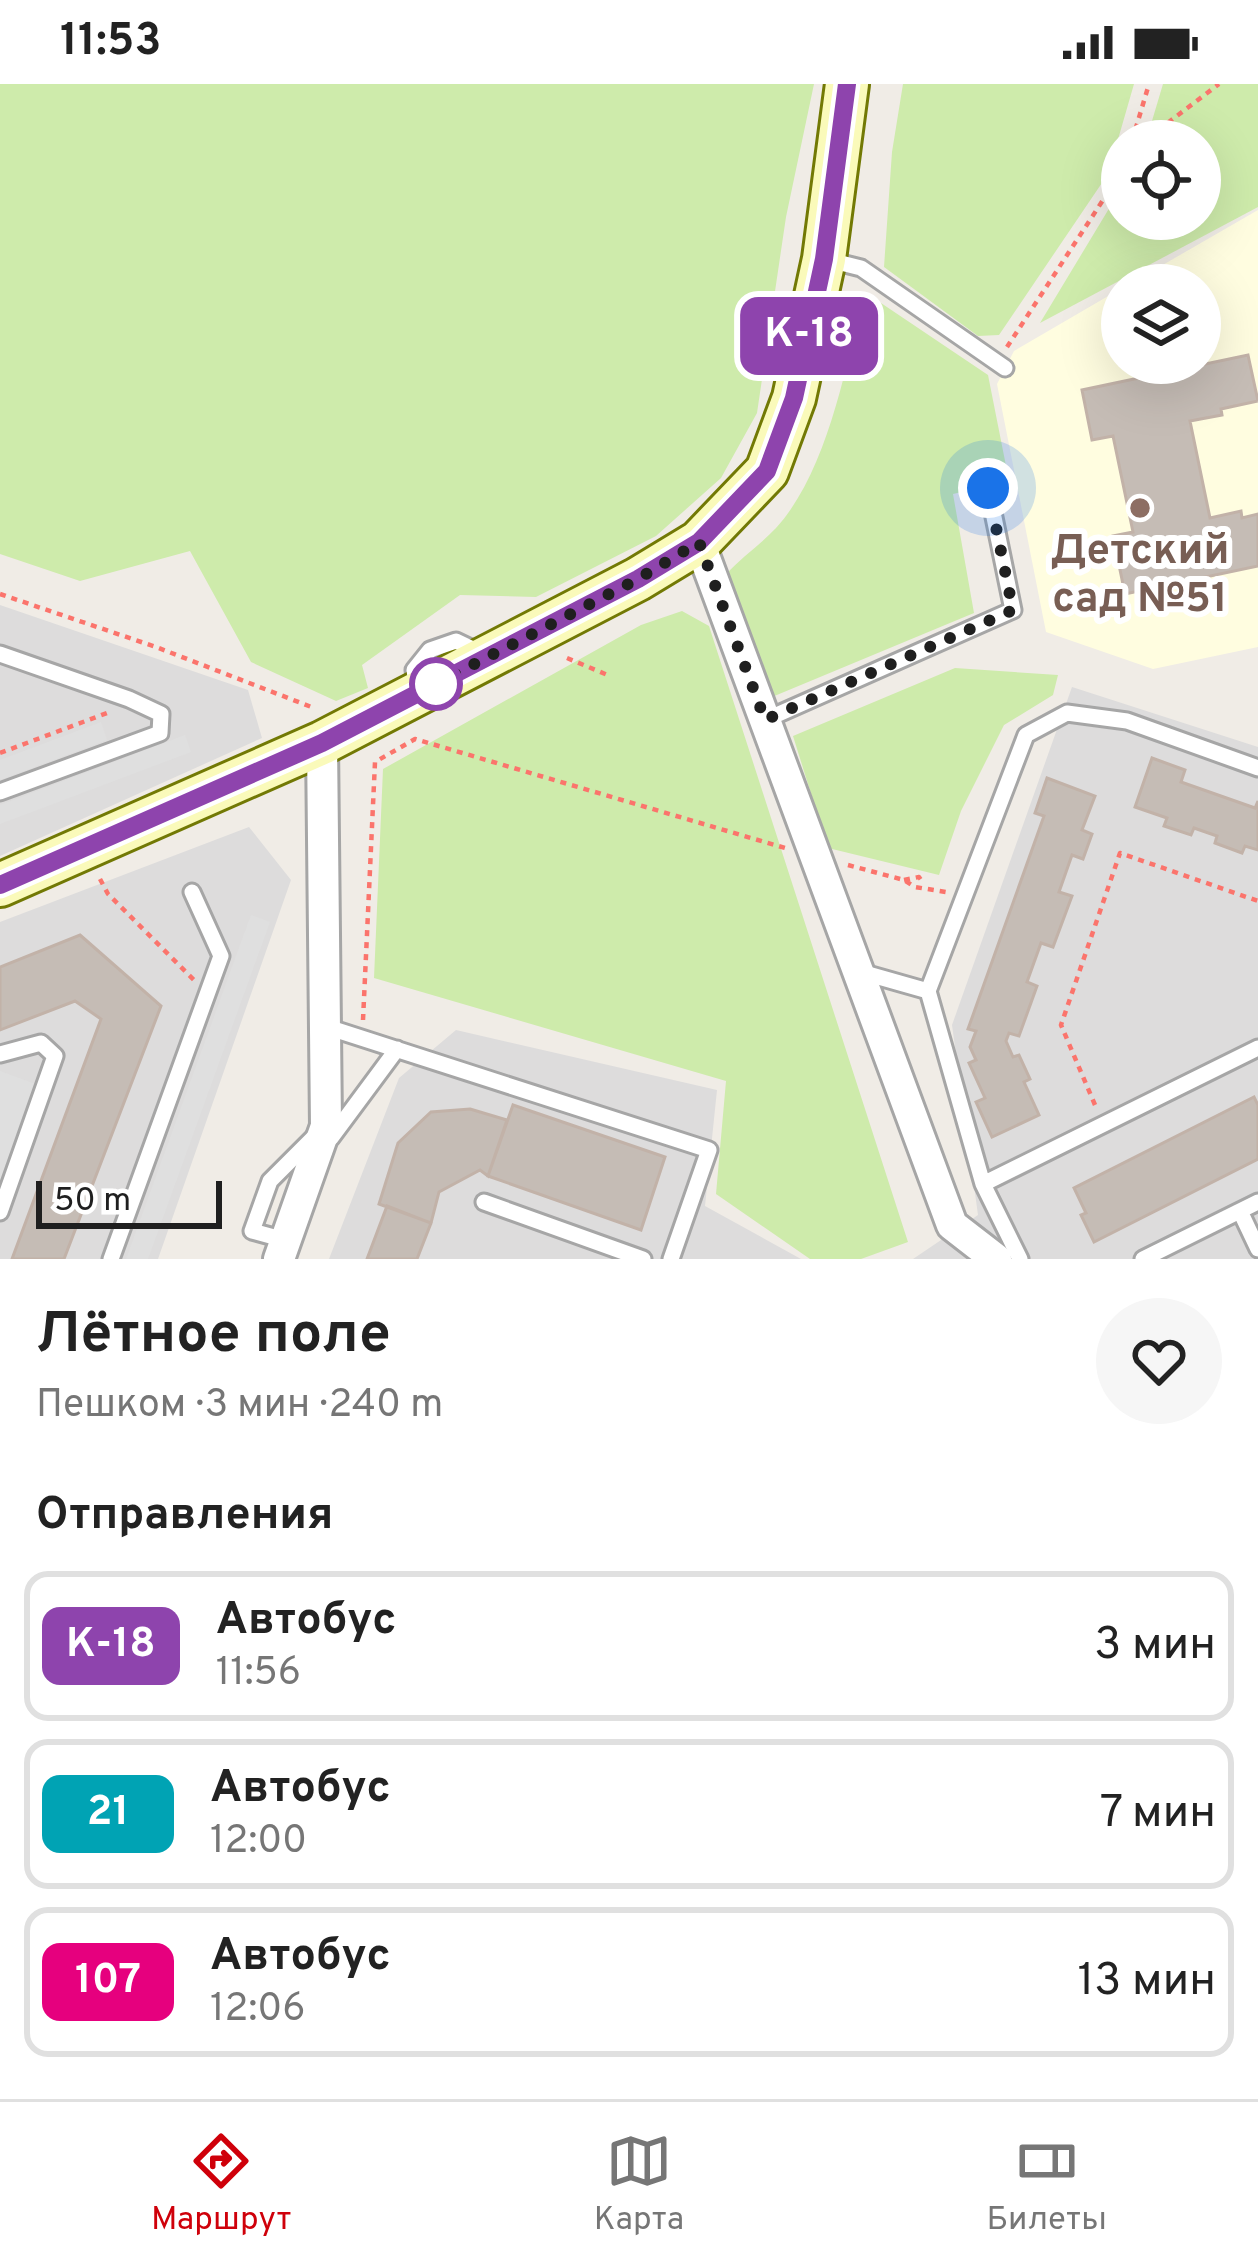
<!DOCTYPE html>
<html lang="ru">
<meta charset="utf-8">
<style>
body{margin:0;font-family:Overpass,sans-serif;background:#f6f6f6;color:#222;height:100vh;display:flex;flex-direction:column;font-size:45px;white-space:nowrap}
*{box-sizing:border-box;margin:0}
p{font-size:39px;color:#767676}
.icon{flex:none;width:66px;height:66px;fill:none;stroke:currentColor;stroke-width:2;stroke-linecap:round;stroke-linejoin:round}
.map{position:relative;height:1175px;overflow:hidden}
.drawer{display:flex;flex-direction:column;background:#fff;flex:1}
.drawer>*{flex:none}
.badge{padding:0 24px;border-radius:18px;font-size:42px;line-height:78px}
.tools{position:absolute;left:1101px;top:36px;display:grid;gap:24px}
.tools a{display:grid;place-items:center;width:120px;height:120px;border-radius:50%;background:#fff;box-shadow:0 12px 48px #0002;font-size:60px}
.scale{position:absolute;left:36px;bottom:30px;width:186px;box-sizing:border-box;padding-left:12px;border:6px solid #1f1f1f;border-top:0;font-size:33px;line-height:42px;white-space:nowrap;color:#1f1f1f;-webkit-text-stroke:9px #fff;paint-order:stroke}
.you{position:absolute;width:60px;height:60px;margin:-30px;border:9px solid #fff;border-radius:50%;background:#1a73e8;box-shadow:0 0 0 18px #1a73e833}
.map>.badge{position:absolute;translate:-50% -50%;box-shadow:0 0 0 6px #fff}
h2{padding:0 36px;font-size:45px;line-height:108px}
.round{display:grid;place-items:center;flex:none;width:126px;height:126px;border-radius:63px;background:#f6f6f6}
.summary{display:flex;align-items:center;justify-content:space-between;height:204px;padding:0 36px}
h1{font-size:57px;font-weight:700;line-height:90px}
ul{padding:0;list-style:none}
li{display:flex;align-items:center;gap:36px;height:150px;margin:0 24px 18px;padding:0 12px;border:6px solid #e0e0e0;border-radius:24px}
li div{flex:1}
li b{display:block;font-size:45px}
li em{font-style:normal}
li .badge{min-width:132px;font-weight:700;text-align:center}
.status{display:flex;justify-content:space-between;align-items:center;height:84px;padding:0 60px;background:#fff;direction:ltr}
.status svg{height:33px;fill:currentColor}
.menu{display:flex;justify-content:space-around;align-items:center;height:168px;border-top:3px solid #e0e0e0;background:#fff;font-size:33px;color:#767676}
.menu a{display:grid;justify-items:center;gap:6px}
.menu .active{color:#cf000a}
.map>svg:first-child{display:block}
</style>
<div class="status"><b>11:53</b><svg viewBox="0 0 49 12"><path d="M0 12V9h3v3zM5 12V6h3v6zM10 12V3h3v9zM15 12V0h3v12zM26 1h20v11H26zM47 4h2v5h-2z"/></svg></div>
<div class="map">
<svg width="1258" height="1175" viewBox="0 0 1258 1175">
<rect width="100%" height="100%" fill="#f0ece6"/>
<!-- residential -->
<path fill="#dddcdc" d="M0,521L248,606L262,654L0,772Z
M1072,603L1258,663V1175H913L978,1131L952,941Z
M249,743L291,796L158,1175H0V838Z
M456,946L717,1006L705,1122L801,1175H329L399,994Z"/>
<!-- education -->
<path fill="#fffde0" d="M1258,126V563L1153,585L1046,548L997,300L1014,267L1122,204V279H1200V201H1128Z"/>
<!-- grass -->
<path fill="#ceebab" d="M0,0H814L786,133L757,329L721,394L656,452L536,513L460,511L362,581L368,604L336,617L251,578L190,467L80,497L0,470Z
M903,0H1134L1108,90L999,251L978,252L884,183L892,68Z
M1163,0H1258V123L1040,239L1122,103V135H1200V57H1146Z
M863,214L878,217L988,291L1009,397L953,410L974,529L772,613L727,489C742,473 761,460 776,444C827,388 845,286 863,214Z
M682,527L709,542L908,1158L861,1175H810L716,1110L726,997L374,894L383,685L641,541Z
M955,584L1058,591L1053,611L1004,641L961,727L939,791L828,764L793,652Z"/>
<!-- parking -->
<path fill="#dfdfdf" d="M101,638L107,656L0,696V676Z
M185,651L191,668L0,740V721Z
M251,831L270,838L148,1175H126Z
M0,987L38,1001L0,1101Z"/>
<!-- building -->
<path fill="#c5bcb5" stroke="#c2b2a8" stroke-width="3" d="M1248,271L1258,317L1221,325L1222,331L1190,337L1210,434L1241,427L1242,434L1258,430V482L1125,510L1113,452L1133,448L1113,352L1092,356L1082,306Z
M1152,674L1185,686L1181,698L1255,724L1258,717V766L1245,762L1242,769L1215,759L1217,752L1194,744L1191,751L1164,742L1167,734L1135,723Z
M1047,694L1095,712L1082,746L1092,750L1083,775L1072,771L1059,808L1072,812L1053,863L1041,859L1027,898L1037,902L1019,952L1009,949L1006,957L1013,973L1019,971L1030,995L1024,998L1039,1031L992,1053L976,1018L985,1014L969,979L976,976L970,963L976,947L968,945L1044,732L1035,729Z
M80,851L161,922L64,1175H12L101,935L75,917L0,946V883Z
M1254,1013L1258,1021V1075L1094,1158L1081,1131L1086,1129L1074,1104Z
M513,1021L665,1073L641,1146L488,1092Z
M470,1025L507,1036L488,1092L480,1086L439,1108L431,1139L379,1120L398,1059L431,1028Z
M387,1122L431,1139L417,1175H367Z"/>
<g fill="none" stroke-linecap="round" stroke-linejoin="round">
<!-- lane casing -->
<g stroke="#a6a6a6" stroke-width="21">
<path id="lane" d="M825,175L861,184L1005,284
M0,570L129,615L161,630L160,649L0,708
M417,607L414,586L430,566L456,557L481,569
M765,636L1013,526L988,404
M861,888L928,907
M324,942L709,1066L671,1175
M0,970L41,959L55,972L0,1128
M331,1054L397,965
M983,1100L928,907L1026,651L1067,629L1127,637L1258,684
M484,1118L643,1175
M1240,1127L1258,1165
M285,1156L252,1147L270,1097L315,1052
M111,1175L221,872L192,808
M1020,1175L983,1100L1258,964
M1143,1175L1258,1118"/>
</g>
<!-- street casing -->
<g stroke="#a6a6a6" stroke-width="36">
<path id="street" d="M699,458L952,1141L996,1175
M279,1175L326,1042L322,659"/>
</g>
<!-- secondary casing -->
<g stroke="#727904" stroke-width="48">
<path id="secondary" d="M0,801L322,659L638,495L699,458L767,387L794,314L824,175L847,0"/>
</g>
<!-- path -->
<path stroke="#fb746c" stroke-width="4.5" stroke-dasharray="6 6" stroke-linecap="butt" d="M1132,57L1149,0
M1137,57L1157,47L1219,0
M1007,263L1122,87
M0,510L156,563L314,624
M567,574L610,592
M0,669L107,629
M848,781L904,796L915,803L946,808
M100,795L108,810L194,896
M904,796L919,793L924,800
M363,936L375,678L415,655L785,764
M1095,1021L1061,941L1120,769L1258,817"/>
<!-- lane -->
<use href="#lane" stroke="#fff" stroke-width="15"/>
<!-- street -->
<use href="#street" stroke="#fff" stroke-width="30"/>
<!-- secondary -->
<use href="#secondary" stroke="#fafaba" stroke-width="42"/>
</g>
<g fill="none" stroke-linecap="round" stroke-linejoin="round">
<!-- line casing -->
<g stroke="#fff" stroke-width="27">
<path id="line" d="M0,801L322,659L638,495L699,458L767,387L794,314L824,175L847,0"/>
</g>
<!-- line -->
<use href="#line" stroke="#8e44ad" stroke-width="18"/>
<!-- walk -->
<path stroke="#1f1f1f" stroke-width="12" stroke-dasharray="0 21.6" d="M436,600L638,495L699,458L765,636L1013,526L988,404"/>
</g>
<!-- markers -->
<circle fill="#8d6e63" stroke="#fff" stroke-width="4.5" cx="1140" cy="424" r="12"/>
<circle fill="#fff" stroke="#8e44ad" stroke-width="6" cx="436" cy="600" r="24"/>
<g text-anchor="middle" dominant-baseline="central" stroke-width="12" stroke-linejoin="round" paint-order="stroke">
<!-- education labels -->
<g font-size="42" font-weight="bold" fill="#785e54" stroke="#fff">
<text x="1140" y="468">Детский<tspan x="1140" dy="48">сад №51</tspan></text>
</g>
</g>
</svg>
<div class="tools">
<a><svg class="icon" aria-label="locate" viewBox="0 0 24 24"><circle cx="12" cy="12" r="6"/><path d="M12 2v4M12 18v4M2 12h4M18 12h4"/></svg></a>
<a><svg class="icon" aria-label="layers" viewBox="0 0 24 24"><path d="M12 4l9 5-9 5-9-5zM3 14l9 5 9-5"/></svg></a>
</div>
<div class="scale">50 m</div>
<div class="you" style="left:988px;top:404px"></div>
<b class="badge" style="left:809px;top:252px;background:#8e44ad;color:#fff">К-18</b>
</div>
<section class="drawer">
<div class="summary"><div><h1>Лётное поле</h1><p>Пешком · 3 мин · 240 m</p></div><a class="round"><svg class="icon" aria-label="heart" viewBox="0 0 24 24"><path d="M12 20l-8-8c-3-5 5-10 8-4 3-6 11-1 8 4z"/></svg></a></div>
<h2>Отправления</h2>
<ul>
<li><span class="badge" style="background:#8e44ad;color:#fff">К-18</span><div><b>Автобус</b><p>11:56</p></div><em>3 мин</em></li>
<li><span class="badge" style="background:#00a3b4;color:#fff">21</span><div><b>Автобус</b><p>12:00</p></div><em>7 мин</em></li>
<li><span class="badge" style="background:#e6007e;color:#fff">107</span><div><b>Автобус</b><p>12:06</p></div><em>13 мин</em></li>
</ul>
</section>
<nav class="menu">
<a class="active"><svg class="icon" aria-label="directions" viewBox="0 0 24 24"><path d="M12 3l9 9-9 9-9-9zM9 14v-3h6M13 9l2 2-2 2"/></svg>Маршрут</a>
<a><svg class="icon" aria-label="map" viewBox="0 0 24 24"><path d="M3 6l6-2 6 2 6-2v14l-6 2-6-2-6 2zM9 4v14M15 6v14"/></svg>Карта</a>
<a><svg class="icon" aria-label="tickets" viewBox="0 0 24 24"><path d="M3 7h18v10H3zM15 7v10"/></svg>Билеты</a>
</nav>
